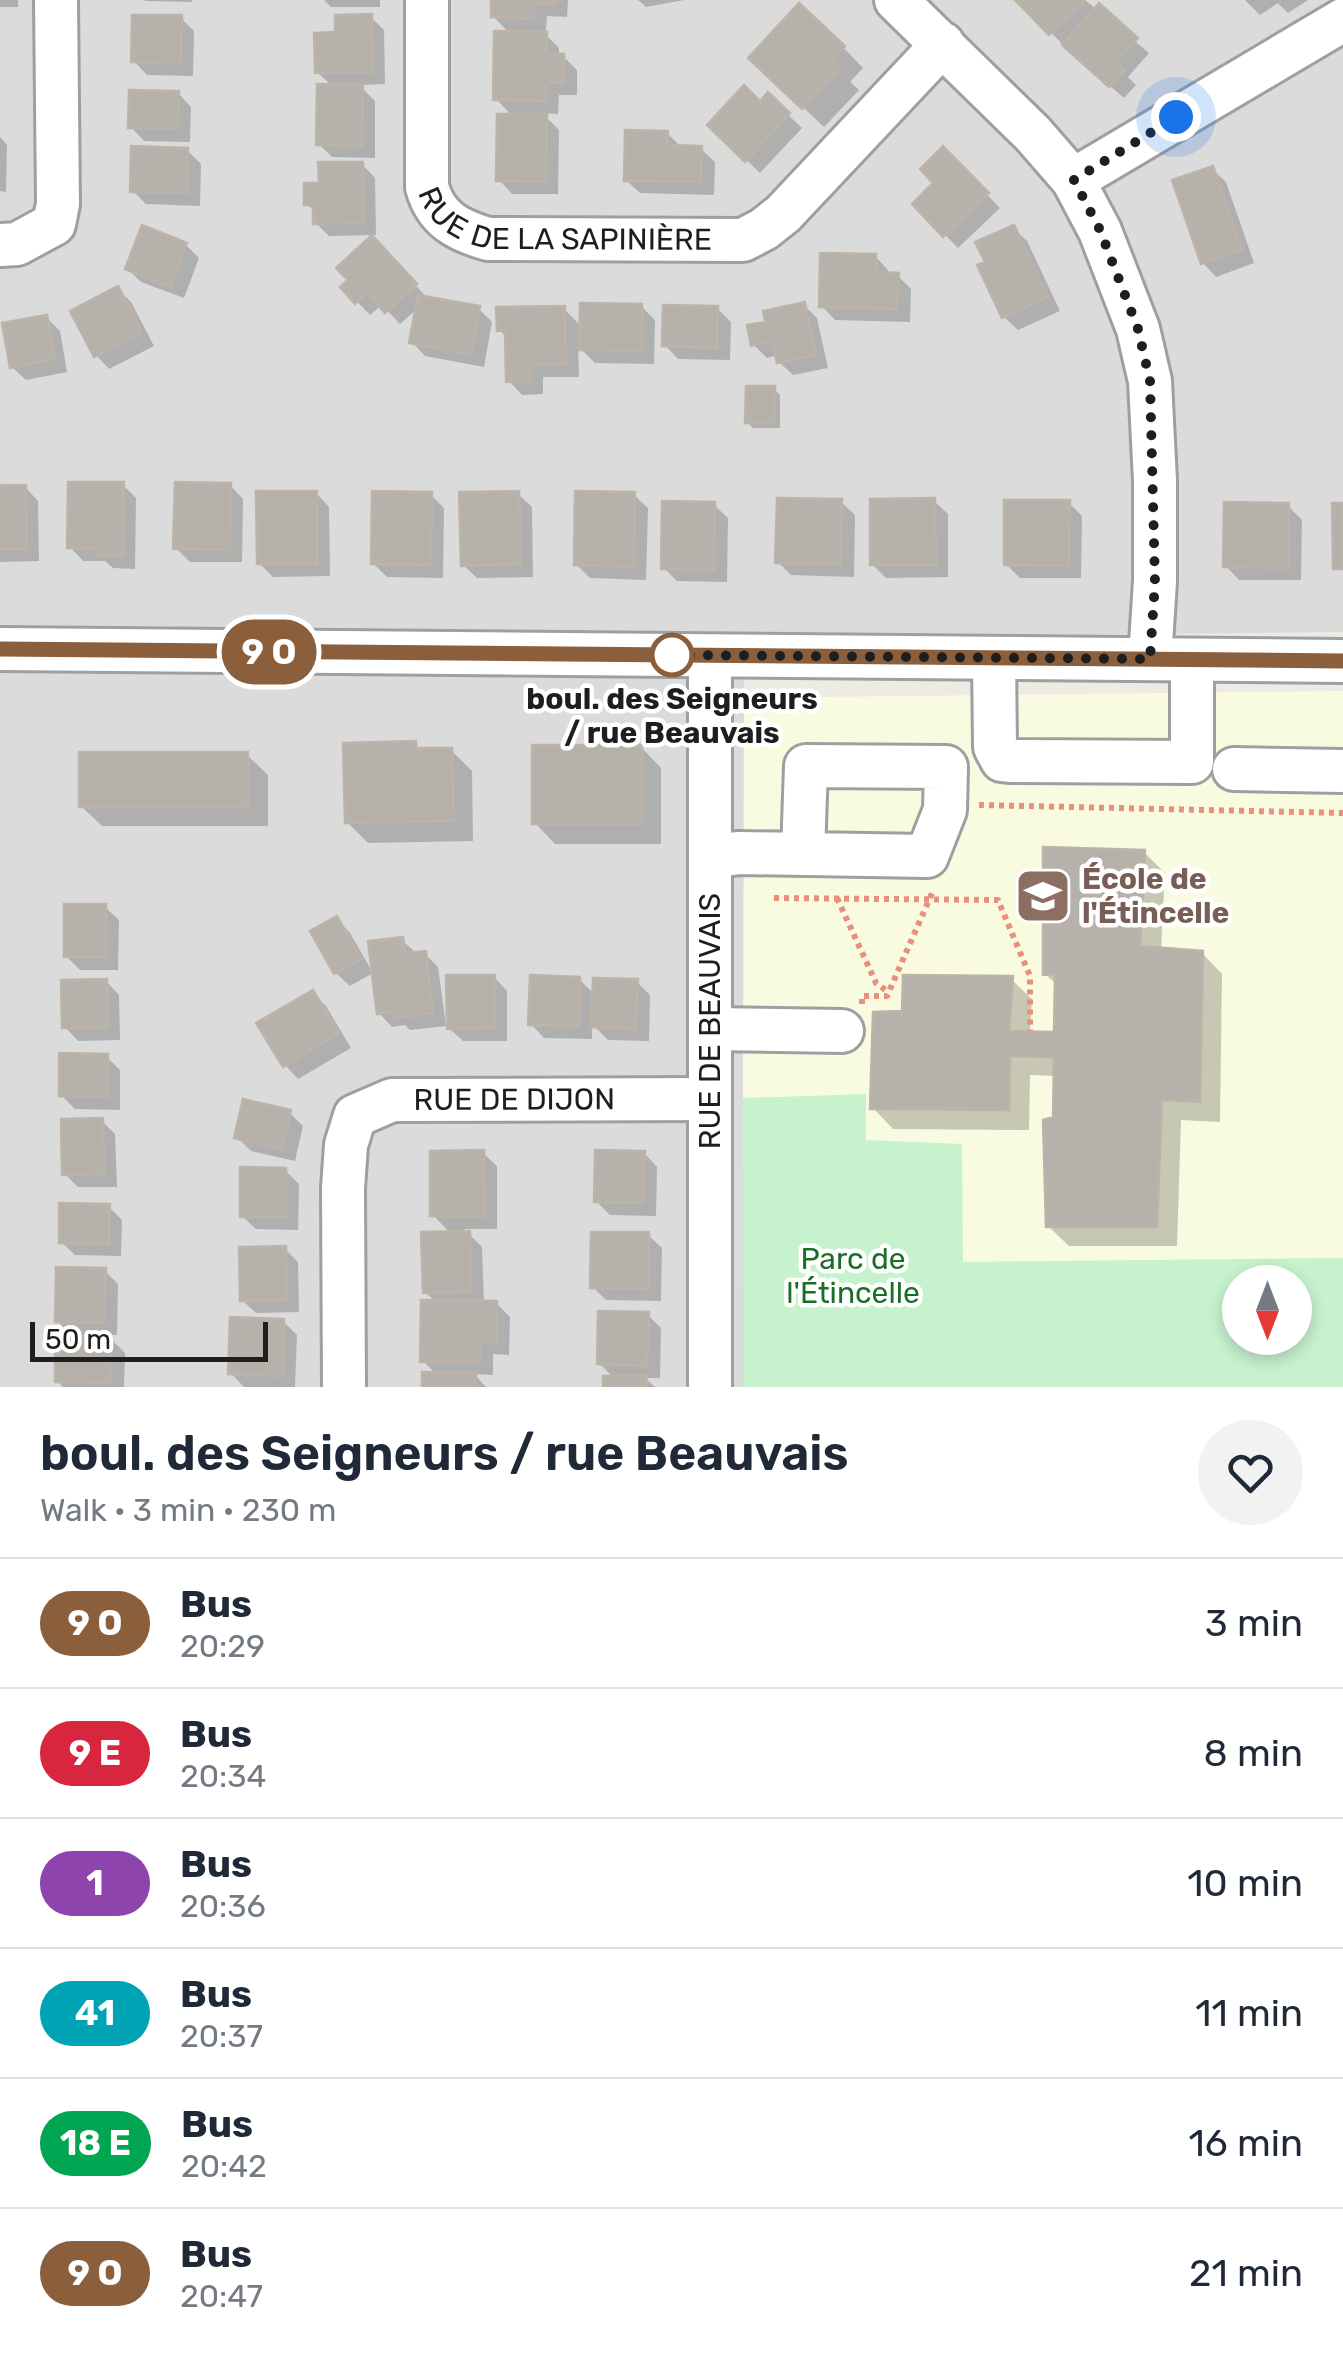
<!DOCTYPE html>
<meta charset="utf-8">
<style>
body{margin:0;font-family:Rubik,sans-serif;background:#f2f2f3;color:#1f2937;height:100vh;display:flex;flex-direction:column;font-size:38px;white-space:nowrap}
*{box-sizing:border-box;margin:0}
p{font-size:32px;color:#747a83}
.icon{flex:none;width:55px;height:55px;fill:none;stroke:currentColor;stroke-width:2;stroke-linecap:round;stroke-linejoin:round}
.map{position:relative;height:1387px;overflow:hidden}
.panel{display:flex;flex-direction:column;background:#fff;flex:1}
.panel>*{flex:none}
.badge{padding:0 20px;border-radius:32px;font-size:35px;line-height:65px}
.needle{width:65px;rotate:180deg}
.fabs{position:absolute;left:1222px;top:1265px;display:grid;gap:20px}
.fabs a{display:grid;place-items:center;width:90px;height:90px;border-radius:50%;background:#fff;box-shadow:0 5px 15px #0003;font-size:50px}
.scale{position:absolute;left:30px;bottom:25px;width:238px;box-sizing:border-box;padding-left:10px;border:5px solid #1e1e1e;border-top:0;font-size:28px;line-height:35px;white-space:nowrap;color:#1e1e1e;-webkit-text-stroke:8px #fff;paint-order:stroke}
.you{position:absolute;width:50px;height:50px;margin:-25px;border:8px solid #fff;border-radius:50%;background:#1a73e8;box-shadow:0 0 0 15px #1a73e833}
.map>.badge{position:absolute;translate:-50% -50%;box-shadow:0 0 0 5px #fff}
.round{display:grid;place-items:center;flex:none;width:105px;height:105px;border-radius:52px;background:#f2f2f3}
.summary{display:flex;align-items:center;justify-content:space-between;height:170px;padding:0 40px}
h1{font-size:48px;font-weight:600;line-height:75px}
ul{padding:0;list-style:none}
li{display:flex;align-items:center;gap:30px;height:130px;padding:0 40px;border-top:2px solid #e0e1e3}
li div{flex:1}
li b{display:block;font-size:38px}
li em{font-style:normal}
li .badge{min-width:110px;font-weight:700;text-align:center}
.map>svg:first-child{display:block}
</style>
<div class="map">
<svg width="1343" height="1387" viewBox="0 0 1343 1387">
<rect width="100%" height="100%" fill="#eeebe5"/>
<!-- residential -->
<path fill="#dcdbdb" d="M0,0H1343V632L744,639V1387H0Z"/>
<!-- education -->
<path fill="#f9fbe1" d="M1343,691V1258L963,1262L866,1140V1095L743,1098L744,698Z"/>
<!-- park -->
<path fill="#c7f2ce" fill-rule="evenodd" d="M866,1094V1140L962,1144L963,1262L1343,1258V1387H744L743,1098ZM1240,1282H1295V1338H1240Z"/>
<!-- shadow -->
<path fill="#0003" d="M0,0H18V7H0Z
M144,0H192V2L146,1Z
M324,0H380V7H331Z
M494,0H568L567,17L547,16L546,31H542L559,48V56H563L577,70V95H559L558,114L542,113L559,130L558,194H512L499,180L513,117L496,99L510,34L493,16Z
M638,0H684L646,7Z
M1019,0H1085L1149,53L1128,77L1136,85L1124,98L1064,46Z
M1245,0H1308L1288,13L1278,3L1260,15Z
M371,17L384,30L385,84L359,85L375,101V158L332,157L319,144L333,87L317,72L338,35Z
M181,18L194,31L193,76L147,75L134,61Z
M843,47L863,68L850,82L859,90L824,127L772,78Z
M178,93L191,107L190,142L144,141L131,127Z
M768,96L802,128L760,173L710,125L760,104Z
M667,133L682,148L701,149L715,162L714,195L640,193L626,180Z
M0,137L7,145L6,192L0,191Z
M943,149L1000,208L958,248L915,204L937,183Z
M187,150L201,164L200,206L146,204L133,191Z
M362,164L375,178L376,235L329,236L316,223V213L307,204L322,185Z
M1212,169L1226,182L1254,263L1216,277L1203,263Z
M1013,228L1027,241L1060,311L1018,330L1004,317L981,267L988,263Z
M186,245L199,258L184,298L141,282L128,269Z
M385,252L428,299L478,308L492,322L484,367L425,356L412,342L418,308L400,324L382,305L370,315L343,287Z
M875,256L888,270V275H897L911,289L910,322L835,320L822,306Z
M118,289L131,302L154,346L109,369L96,355Z
M804,305L817,318L828,368L793,375L779,362L778,355L767,358L753,344L768,324Z
M641,306L655,320L654,364L595,363L578,346L579,377H543V394L522,395L509,381L508,338L499,330L564,309L582,327Z
M717,308L731,322L730,360L678,359L665,345Z
M46,317L60,331L67,372L26,380L12,367Z
M774,389L780,395V428H753L747,422Z
M123,485L136,498L135,569L113,568L105,561H83L70,547Z
M230,485L243,499L242,562H190L176,548Z
M25,487L38,501L39,561L0,562V488Z
M316,493L329,507L330,576L273,577L259,563Z
M518,494L532,507L533,577L477,578L463,565Z
M431,495L444,508L443,578L387,577L373,563Z
M634,495L648,508L646,580L590,578L576,564Z
M934,501L948,514V577L886,578L872,564Z
M841,502L855,515L854,577L791,575L778,562Z
M1069,503L1082,516L1081,578H1020L1006,564Z
M714,505L728,518L727,582L677,581L664,568Z
M1288,506L1302,520L1301,580H1239L1226,566Z
M414,744L421,751L451,750L472,771L473,841L368,843L347,822Z
M641,747L661,768V844H555L535,823Z
M247,755L268,775V826H102L81,806Z
M1144,852L1165,873L1161,950L1202,953L1222,974L1220,1122L1181,1120L1177,1246H1069L1048,1226L1056,1076L1030,1075L1029,1130L893,1129L873,1108L904,1014L1011,979L1032,999L1030,1034L1057,1035L1058,986L1045,974Z
M105,907L119,920L118,970H80L66,956Z
M337,919L350,933L373,973L350,986L336,973Z
M402,940L416,953L425,954L438,967L446,1026L410,1030L405,1025L392,1027L379,1013Z
M494,977L507,991V1041H463L449,1028Z
M579,979L595,995L637,982L650,995L649,1041L608,1040L592,1024V1039L544,1038L531,1024Z
M106,981L119,995L120,1040L78,1041L65,1027Z
M312,993L326,1006L351,1048L298,1079L285,1065Z
M107,1057L120,1070V1110L75,1109L61,1095Z
M290,1113L303,1126L295,1161L251,1151L237,1137Z
M102,1121L115,1134L117,1187H78L65,1174Z
M483,1153L497,1166V1229H464L482,1247L484,1303H496L510,1317L509,1355L493,1354V1375L474,1374L486,1387H424L437,1375L423,1361L436,1302L425,1292L451,1234L433,1215Z
M644,1153L657,1167L656,1216L610,1215L596,1201Z
M285,1170L299,1184L298,1230L256,1229L242,1216Z
M109,1207L122,1220L121,1256L75,1255L61,1242Z
M648,1235L662,1248L661,1301L606,1300L593,1287Z
M285,1249L298,1262L299,1312L256,1313L242,1300Z
M105,1271L118,1284L117,1335H107L125,1353L124,1387H63L57,1381L75,1339L57,1321Z
M648,1315L661,1328L660,1378H645L655,1387H605L614,1378L599,1363Z
M283,1321L297,1335L295,1387H244L231,1373Z"/>
<!-- building -->
<path fill="#b6b1ab" stroke="#bdb4a9" stroke-width="2.5" d="M491,0H555V4H534V19L491,17Z
M1015,0H1085L1049,35Z
M799,3L845,46L831,60L840,68L802,109L748,58Z
M1099,3L1138,38L1116,62L1125,70L1109,87L1062,45Z
M372,14L373,72L315,73L314,33L335,32V15Z
M132,15H182L181,64L131,62Z
M494,31L547,32L546,53L564,54V83H546V101L493,100Z
M317,84L363,85L362,146L316,145Z
M744,85L760,101L768,92L790,113L745,162L707,125Z
M129,90L179,91L178,129L128,128Z
M497,114H547L546,182L496,181Z
M625,130L668,131L667,145L702,146L701,182L624,181Z
M131,146L188,148L187,193L130,192Z
M943,146L989,193L943,237L912,204L933,183L920,169Z
M318,162H363L364,223L313,224V205H304V183H319Z
M1213,166L1242,250L1201,264L1172,180Z
M142,225L187,243L170,287L125,269Z
M1014,225L1048,297L1002,318L977,265L985,262L975,242Z
M372,235L417,284L385,313L367,293L355,304L340,287L348,280L336,268Z
M820,253L876,254V272L899,273L897,309L819,307Z
M118,286L142,332L94,357L70,311Z
M418,295L480,306L471,355L409,343Z
M805,302L816,355L777,363L772,341L751,346L747,325L765,322L763,311Z
M580,303L642,304V351L579,350Z
M663,305L718,306L717,348L662,346Z
M565,306L566,364L530,365L531,382H506L505,330L497,331L496,307Z
M47,315L55,359L10,368L2,323Z
M746,386H775V423H745Z
M68,482H124L123,556H97V549L67,548Z
M175,482L231,483L230,550L173,549Z
M0,485H26L27,549H0Z
M256,491H317V564H257Z
M372,491L432,492L431,565L371,564Z
M519,491L521,564L461,566L459,492Z
M575,491L635,492L634,567L574,565Z
M777,498L842,499L841,564L775,563Z
M935,498L936,565H870V499Z
M1004,500H1070L1069,566L1004,565Z
M662,501L715,502L714,570L661,569Z
M1224,502L1289,503V568L1223,567Z
M1332,503H1343V569H1333Z
M416,741V748H452L454,821L345,823L343,743Z
M532,745H642V824H532Z
M79,752H248V807H79Z
M1043,847L1145,850L1140,946L1203,951L1200,1102L1162,1100L1157,1227H1046L1043,1120L1053,1117L1054,1057L1010,1056L1009,1110L870,1109L873,1012L902,1011L903,975L1013,976L1009,1031L1054,1032L1055,974L1043,975Z
M64,904H106V957H64Z
M337,916L361,959L334,974L310,931Z
M403,937L405,953L426,951L433,1013L394,1018L393,1012L377,1014L368,941Z
M446,975H495V1028L447,1029Z
M530,975L580,977L579,1026L528,1025Z
M593,978L638,979L636,1029L591,1027Z
M107,979V1028H62L61,980Z
M313,990L339,1033L283,1067L256,1023Z
M59,1053L108,1054L107,1097L59,1096Z
M243,1099L291,1110L282,1149L234,1138Z
M103,1118L104,1174L62,1175L61,1119Z
M484,1150L485,1216H430V1151Z
M595,1150L645,1151L643,1203L594,1202Z
M240,1167L286,1168V1217H240Z
M59,1203L110,1204L109,1244L59,1243Z
M470,1231L471,1292L423,1293L421,1232Z
M591,1232H649V1289L590,1288Z
M286,1246L287,1300L240,1301L239,1247Z
M56,1267L106,1268L104,1323L55,1322Z
M421,1300L497,1301V1342H480V1362H420Z
M598,1311L649,1312L647,1366L597,1364Z
M230,1317L284,1319L283,1376L228,1374Z
M55,1336L112,1337L111,1383L55,1382Z
M422,1372L476,1373L475,1387H422Z
M646,1375L647,1387H603V1376Z"/>
<g fill="none" stroke-linecap="round" stroke-linejoin="round">
<!-- minor casing -->
<g stroke="#9f9f9f" stroke-width="48">
<g id="minor">
<path id="s1" d="M427,0V187C436,219 457,230 488,239L743,240L764,229L783,214L943,44"/>
<path d="M896,0L1033,134L1073,180L1100,231L1138,329L1150,381L1155,481V581L1150,659"/>
<path d="M1073,180L1343,20"/>
<path d="M0,245L17,244L54,224L58,204L56,0"/>
<path d="M0,649L1343,661"/>
<path d="M710,656V1387"/>
<path d="M994,658L995,747L1002,760L1012,761L1192,762V660"/>
<path d="M1234,769L1343,771"/>
<path d="M710,856L740,853L927,856L945,810L946,767L806,766L803,854"/>
<path d="M710,1029L842,1031"/>
<path id="s2" d="M344,1387L343,1188L346,1145L355,1116L392,1100L710,1099"/>
</g>
</g>
<!-- path -->
<path stroke="#e8907c" stroke-width="6" stroke-dasharray="5 5" stroke-linecap="butt" d="M979,805L1343,813
M774,898L998,900L1030,976V1031
M837,898L876,983L887,991
M862,1004V996H887L933,891"/>
<!-- minor -->
<use href="#minor" stroke="#fff" stroke-width="42"/>
</g>
<g fill="none" stroke-linecap="round" stroke-linejoin="round">
<!-- line casing -->
<g stroke="#fff" stroke-width="22">
<path id="line" d="M0,649L1343,661"/>
</g>
<!-- line -->
<use href="#line" stroke="#8b5e3c" stroke-width="15"/>
<!-- walk -->
<path stroke="#1e1e1e" stroke-width="10" stroke-dasharray="0 18" d="M672,655L1150,659L1155,582L1150,381L1138,329L1100,230L1074,180L1176,117"/>
</g>
<!-- icons -->
<defs>
<g id="school-square" transform="scale(2.875)"><rect x="-9" y="-9" width="18" height="18" rx="4" fill="#8d6e63" stroke="#fff"/><path d="M0-5L7-2L0 1L-7-2ZM-4 1L0 2.5L4 1V4Q0 6-4 4Z" fill="#fff"/></g>
</defs>
<g fill-rule="evenodd">
<use href="#school-square" x="1043" y="896"/>
</g>
<!-- markers -->
<circle fill="#fff" stroke="#8b5e3c" stroke-width="5" cx="672" cy="655" r="20"/>
<g text-anchor="middle" dominant-baseline="central" stroke-width="9" stroke-linejoin="round" paint-order="stroke">
<!-- street labels -->
<g font-size="30" fill="#1e1e1e" stroke="#fff">
<text stroke="none"><textPath href="#s1" startOffset="342">RUE DE LA SAPINIÈRE</textPath></text>
<text transform="translate(710 1021) rotate(-90)">RUE DE BEAUVAIS</text>
<text stroke="none"><textPath href="#s2" startOffset="435">RUE DE DIJON</textPath></text>
</g>
<!-- stop labels -->
<g font-size="30" font-weight="bold" fill="#1e1e1e" stroke="#fff">
<text x="672" y="699">boul. des Seigneurs<tspan x="672" dy="34">/ rue Beauvais</tspan></text>
</g>
<!-- education labels -->
<g font-size="30" font-weight="bold" fill="#785e54" stroke="#fff" text-anchor="start">
<text x="1082" y="879">École de<tspan x="1082" dy="34">l'Étincelle</tspan></text>
</g>
<!-- park labels -->
<g font-size="30" fill="#196e28" stroke="#fff">
<text x="853" y="1259">Parc de<tspan x="853" dy="34">l'Étincelle</tspan></text>
</g>
</g>
</svg>
<div class="fabs">
<a><svg class="needle" viewBox="-14 -14 28 28"><path d="M0-13l5 13h-10z" fill="#e53935"/><path d="M0 13l5-13h-10z" fill="#747a83"/></svg></a>
</div>
<div class="scale">50 m</div>
<div class="you" style="left:1176px;top:117px"></div>
<b class="badge" style="left:269px;top:652px;background:#8b5e3c;color:#fff">9 O</b>
</div>
<section class="panel">
<div class="summary"><div><h1>boul. des Seigneurs / rue Beauvais</h1><p>Walk · 3 min · 230 m</p></div><a class="round"><svg class="icon" aria-label="heart" viewBox="0 0 24 24"><path d="M12 20l-8-8c-3-5 5-10 8-4 3-6 11-1 8 4z"/></svg></a></div>
<ul>
<li><span class="badge" style="background:#8b5e3c;color:#fff">9 O</span><div><b>Bus</b><p>20:29</p></div><em>3 min</em></li>
<li><span class="badge" style="background:#d7263d;color:#fff">9 E</span><div><b>Bus</b><p>20:34</p></div><em>8 min</em></li>
<li><span class="badge" style="background:#8e44ad;color:#fff">1</span><div><b>Bus</b><p>20:36</p></div><em>10 min</em></li>
<li><span class="badge" style="background:#00a3b4;color:#fff">41</span><div><b>Bus</b><p>20:37</p></div><em>11 min</em></li>
<li><span class="badge" style="background:#00a651;color:#fff">18 E</span><div><b>Bus</b><p>20:42</p></div><em>16 min</em></li>
<li><span class="badge" style="background:#8b5e3c;color:#fff">9 O</span><div><b>Bus</b><p>20:47</p></div><em>21 min</em></li>
</ul>
</section>
